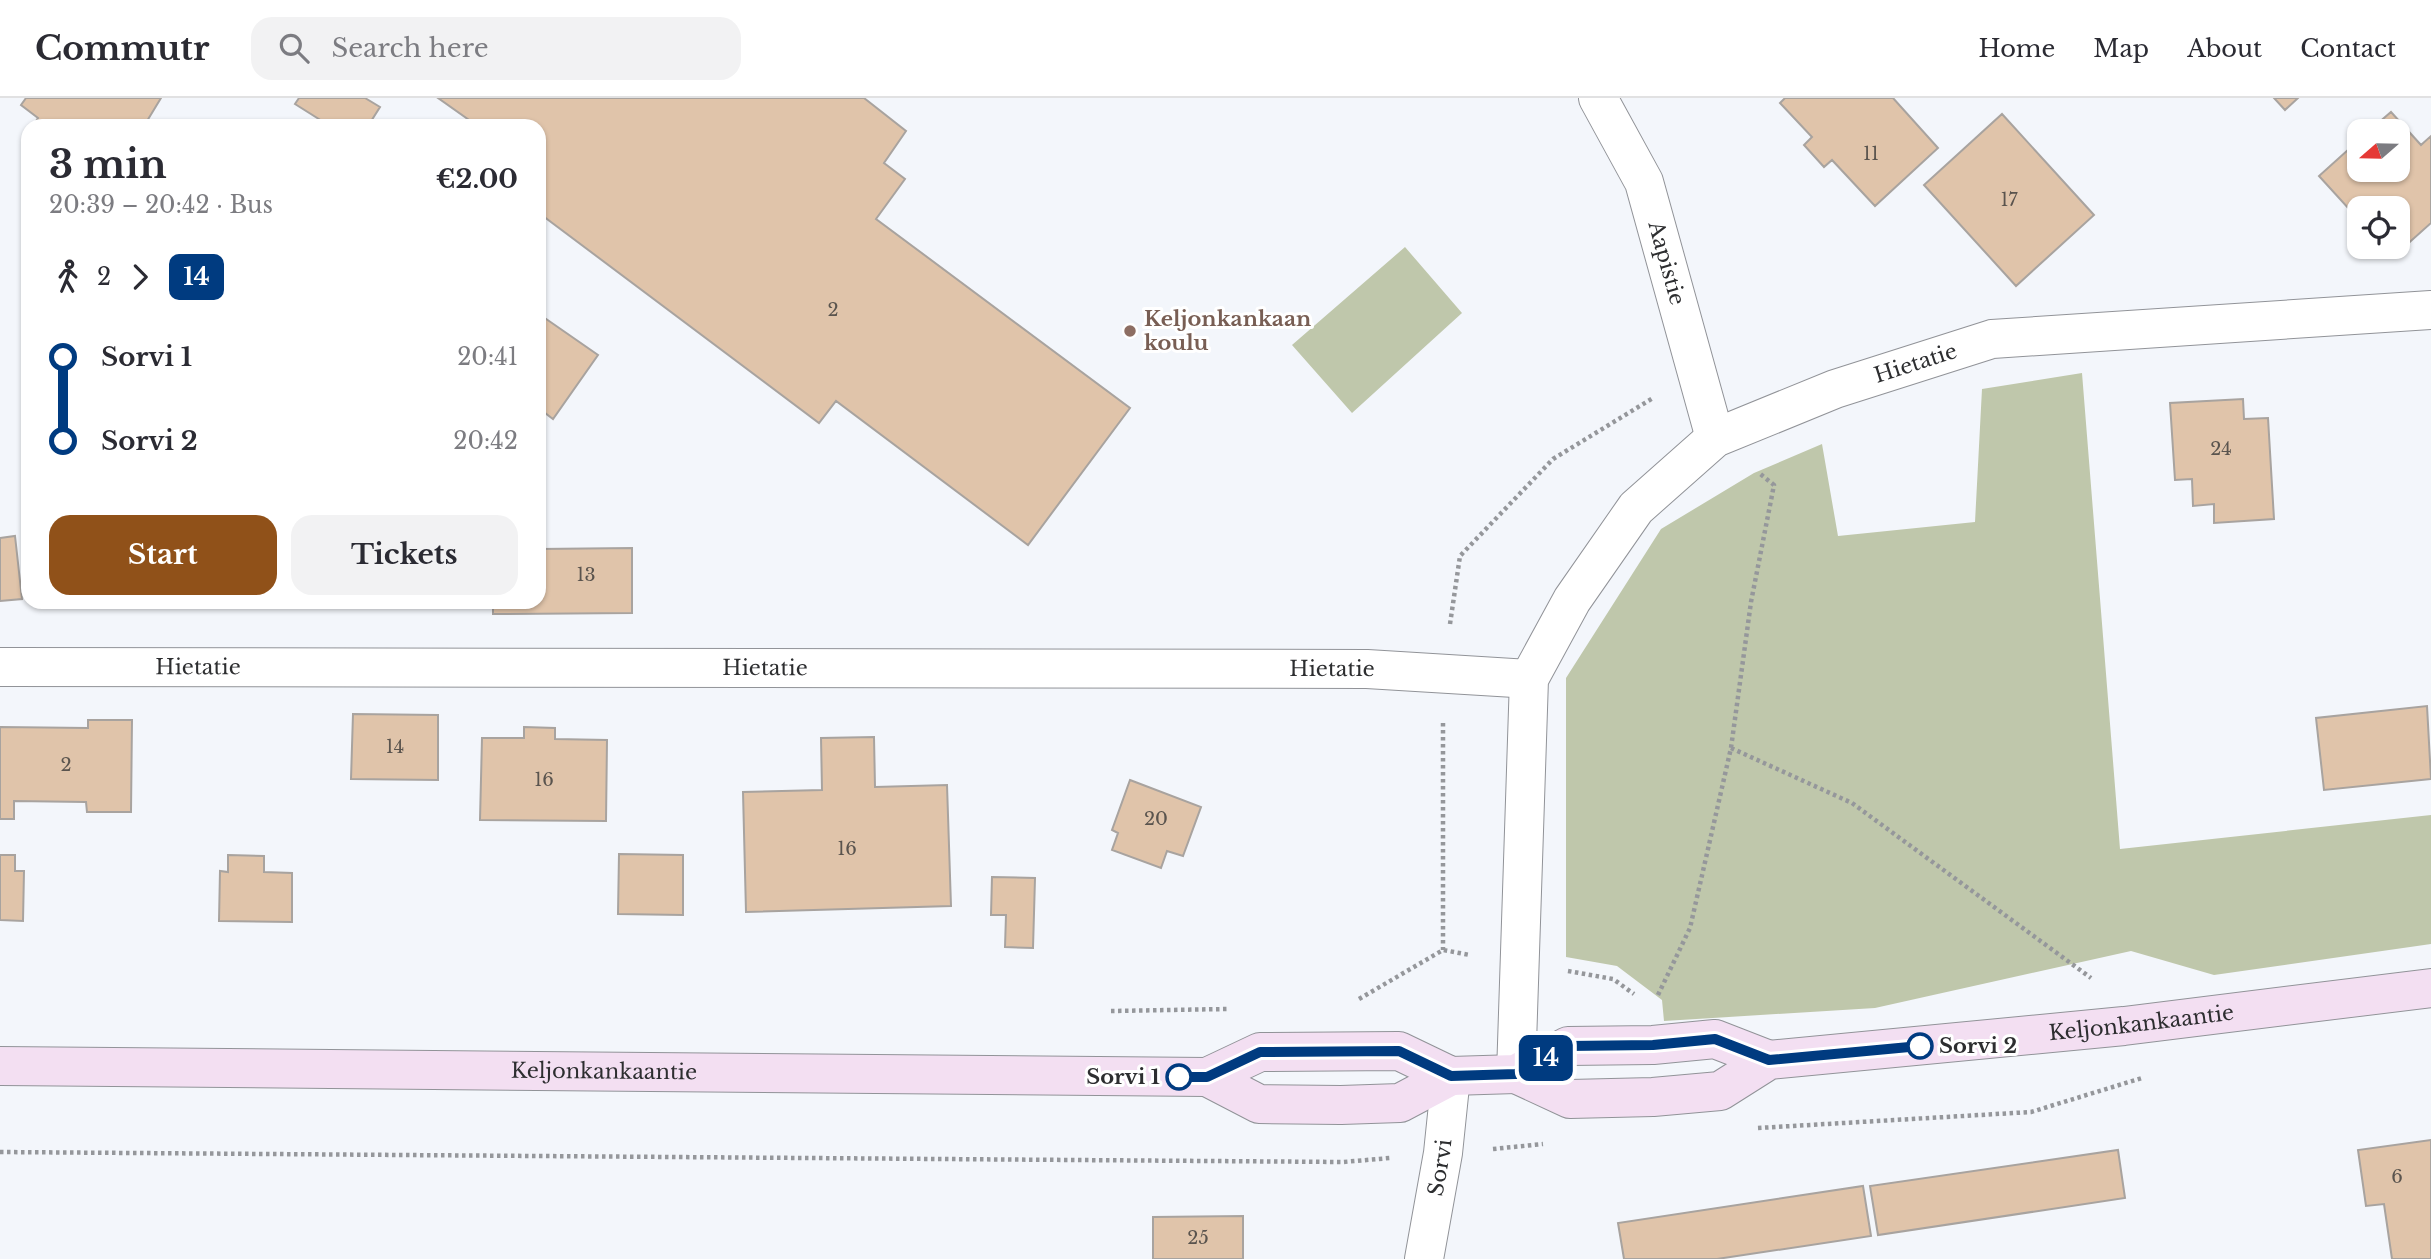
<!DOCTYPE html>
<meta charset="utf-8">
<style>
body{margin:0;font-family:"Libre Baskerville",serif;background:#f2f2f3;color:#2b2b33;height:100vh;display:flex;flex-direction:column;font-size:26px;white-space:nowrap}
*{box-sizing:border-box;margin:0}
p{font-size:23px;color:#7c7c81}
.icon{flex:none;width:38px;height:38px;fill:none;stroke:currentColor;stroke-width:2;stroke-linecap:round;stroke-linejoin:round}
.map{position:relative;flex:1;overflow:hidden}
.sheet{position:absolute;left:21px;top:21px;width:525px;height:490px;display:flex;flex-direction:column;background:#fff;border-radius:21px;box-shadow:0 2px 5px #0004}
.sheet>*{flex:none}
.badge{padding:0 14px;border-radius:10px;font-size:24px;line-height:46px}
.needle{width:46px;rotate:250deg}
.buttons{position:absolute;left:2347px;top:21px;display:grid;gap:14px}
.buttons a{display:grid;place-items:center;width:63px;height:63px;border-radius:14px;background:#fff;box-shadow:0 2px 5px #0004;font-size:35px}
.map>.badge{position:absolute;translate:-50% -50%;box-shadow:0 0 0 4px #fff}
.legs{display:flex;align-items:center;gap:10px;height:77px;padding:0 28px;font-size:23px}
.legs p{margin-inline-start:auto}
.head{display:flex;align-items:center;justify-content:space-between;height:119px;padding:0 28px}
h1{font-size:38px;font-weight:700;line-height:52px}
.cta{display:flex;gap:14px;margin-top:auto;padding:14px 28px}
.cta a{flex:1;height:80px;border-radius:21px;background:#905119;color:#fff;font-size:28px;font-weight:700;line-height:80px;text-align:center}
.cta a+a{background:#f2f2f3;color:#2b2b33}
ul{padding:0 28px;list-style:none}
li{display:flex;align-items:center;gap:24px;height:84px;font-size:26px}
li i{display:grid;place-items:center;width:10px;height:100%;margin:0 9px;background:currentColor}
li i::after{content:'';width:18px;height:18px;margin:-9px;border:5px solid;border-radius:50%;background:#fff}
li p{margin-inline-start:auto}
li:first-child i{background:linear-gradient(#0000 50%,currentColor 0)}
li:last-child i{background:linear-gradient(currentColor 50%,#0000 0)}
header{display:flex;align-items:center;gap:42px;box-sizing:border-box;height:98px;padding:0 35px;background:#fff;border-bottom:2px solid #e1e1e2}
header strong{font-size:33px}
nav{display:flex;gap:38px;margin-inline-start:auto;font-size:24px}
.search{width:490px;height:63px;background:#f2f2f3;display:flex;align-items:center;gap:18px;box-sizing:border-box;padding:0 24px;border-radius:21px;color:#7c7c81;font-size:26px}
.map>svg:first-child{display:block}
</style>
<header>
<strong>Commutr</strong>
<div class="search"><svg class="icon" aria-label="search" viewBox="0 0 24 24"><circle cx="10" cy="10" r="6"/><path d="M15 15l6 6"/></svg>Search here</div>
<nav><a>Home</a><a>Map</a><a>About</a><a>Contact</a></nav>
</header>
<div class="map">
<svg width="2431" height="1161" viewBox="0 0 2431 1161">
<rect width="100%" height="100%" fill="#f3f6fb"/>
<!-- green -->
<path fill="#bfc7ab" d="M1405,149L1462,215L1352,315L1292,247Z
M2082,275L2120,751L2431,717V846L2214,877L2131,853L1875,910L1664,923L1662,902L1617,868L1566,859V580L1661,431L1754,375L1822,346L1838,438L1975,424L1982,291Z"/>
<!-- building -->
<path fill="#e0c4aa" stroke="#a8a39f" stroke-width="2" d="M26,0H161L144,28H33L38,20L21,7Z
M299,0H365L380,9L368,28H330L295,6Z
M438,0H864L906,33L884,65L905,81L876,121L1130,310L1028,447L836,303L819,325L539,115V28H464L469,22Z
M1785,0H1893L1938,50L1875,108L1832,62L1824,69L1804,47L1812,39L1780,5Z
M2274,0H2298L2285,12Z
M2391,14L2421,47L2431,38V125L2393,159L2383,149H2398V110H2359V122L2319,78L2359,42V72H2398V33H2369Z
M2002,16L2094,117L2016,188L1924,87Z
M539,216L598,257L553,321L545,315L539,324Z
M2243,301L2244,321L2268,320L2274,421L2214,425V406L2193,408L2192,381L2175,382L2170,305Z
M15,438L22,501L0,503V440Z
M632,450V515L493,516V504H539V451Z
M2427,608L2431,681L2324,692L2316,620Z
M353,616L438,617V682L351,681Z
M88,622H132L131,714H87L86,704L14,703V721H0V629L88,630Z
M524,629L555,630V641L607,642L606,723L480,722L482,640H524Z
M874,639L875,689L947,687L951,808L746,814L743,694L822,692L821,640Z
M1130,682L1201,709L1183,758L1167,753L1161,770L1112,752L1118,735L1112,732Z
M619,756L683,757V817L618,816Z
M0,757H15V773H24L23,823L0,822Z
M228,757L264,758V774L292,775V824L219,823L220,773L228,774Z
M992,779L1035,780L1033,850L1005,849L1006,817H991Z
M2431,1042V1161H2392L2384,1106L2366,1108L2358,1052Z
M2118,1052L2125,1100L1878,1137L1870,1088Z
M1863,1088L1871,1138L1717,1161H1624L1618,1125Z
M1243,1118V1161H1153V1119Z"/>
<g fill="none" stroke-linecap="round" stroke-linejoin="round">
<!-- minor casing -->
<g stroke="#919398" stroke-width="40">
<g id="minor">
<path id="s1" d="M1598,0L1644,84L1715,340"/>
<path id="s2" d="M0,569L1367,571L1529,581"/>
<path id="s3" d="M1516,976L1529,581L1572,502L1636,410L1715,340L1835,291L1992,241L2431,212"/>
<path id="s4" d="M1424,1161L1443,1055L1451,978"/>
</g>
</g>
<!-- secondary casing -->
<g stroke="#919398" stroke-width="40">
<g id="secondary">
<path id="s5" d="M0,968L1207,979L1260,954L1399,953L1451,978L1516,976L1568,948L1653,947L1715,941L1769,962"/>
<path id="s6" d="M1516,976L1570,1001L1653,999L1720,993L1769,962L2124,928L2431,890"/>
<path d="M1207,979L1259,1006L1341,1007L1400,1005L1451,978"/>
</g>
</g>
<!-- path -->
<path stroke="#95979b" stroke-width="4.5" stroke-dasharray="3.5 3.5" stroke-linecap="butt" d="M1450,526L1460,458L1553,361L1653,300
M1443,625V852
M1731,650L1852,705L2091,880
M1568,873L1613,881L1634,896
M1658,897L1690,830L1731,650L1751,504L1774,387L1759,375
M1359,901L1443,852L1470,857
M1111,913L1227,911
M1758,1030L2031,1014L2142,980
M1493,1051L1543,1046
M0,1054L1343,1064L1390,1060"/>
<!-- minor -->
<use href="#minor" stroke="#fff" stroke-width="38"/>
<!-- secondary -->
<use href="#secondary" stroke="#f3dff2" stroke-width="38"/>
</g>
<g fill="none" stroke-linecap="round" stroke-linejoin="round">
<!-- line-1 casing -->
<g stroke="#fff" stroke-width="16">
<path id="line-1" d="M1179,979H1207L1260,954L1399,953L1451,978L1516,976L1568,948L1653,947L1715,941L1769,962L1920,948"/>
</g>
<!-- line-1 -->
<use href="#line-1" stroke="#003b80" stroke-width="10"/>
</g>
<!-- markers -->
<circle fill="#8d6e63" stroke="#fff" stroke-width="2.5" cx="1130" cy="233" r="7"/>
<g fill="#fff" stroke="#003b80" stroke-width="3.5">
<circle cx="1920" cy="948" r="12"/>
<circle cx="1179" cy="979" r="12"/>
</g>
<g text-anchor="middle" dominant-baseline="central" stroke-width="6" stroke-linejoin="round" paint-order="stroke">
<!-- number labels -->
<g font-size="18" fill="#5a544e">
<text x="1871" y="56">11</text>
<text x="2009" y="102">17</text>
<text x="833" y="212">2</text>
<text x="2221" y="351">24</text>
<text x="586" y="477">13</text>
<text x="395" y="649">14</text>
<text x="66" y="667">2</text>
<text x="544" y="682">16</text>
<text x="1156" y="721">20</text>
<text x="847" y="751">16</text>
<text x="2397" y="1079">6</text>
<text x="1198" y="1140">25</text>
</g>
<!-- street labels -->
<g font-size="21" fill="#2d2e30" stroke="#fff">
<text stroke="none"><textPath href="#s1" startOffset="180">Aapistie</textPath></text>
<text stroke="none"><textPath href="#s3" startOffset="917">Hietatie</textPath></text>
<text stroke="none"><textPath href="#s2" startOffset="198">Hietatie</textPath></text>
<text stroke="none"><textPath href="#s2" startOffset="765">Hietatie</textPath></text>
<text stroke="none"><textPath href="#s2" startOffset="1332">Hietatie</textPath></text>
<text stroke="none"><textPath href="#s6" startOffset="642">Keljonkankaantie</textPath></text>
<text stroke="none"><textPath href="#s5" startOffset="604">Keljonkankaantie</textPath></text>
<text stroke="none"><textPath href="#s4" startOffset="93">Sorvi</textPath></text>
</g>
<!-- education labels -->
<g font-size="21" font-weight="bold" fill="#785e54" stroke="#fff" text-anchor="start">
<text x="1144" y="221">Keljonkankaan<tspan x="1144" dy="24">koulu</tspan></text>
</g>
<!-- stop labels -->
<g font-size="21" font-weight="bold" fill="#2d2e30" stroke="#fff" text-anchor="start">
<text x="1939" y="948">Sorvi 2</text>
<text x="1160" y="979" text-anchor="end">Sorvi 1</text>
</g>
</g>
</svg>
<div class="buttons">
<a><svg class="needle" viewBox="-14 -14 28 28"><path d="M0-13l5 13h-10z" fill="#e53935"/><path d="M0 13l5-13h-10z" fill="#7c7c81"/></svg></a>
<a><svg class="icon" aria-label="locate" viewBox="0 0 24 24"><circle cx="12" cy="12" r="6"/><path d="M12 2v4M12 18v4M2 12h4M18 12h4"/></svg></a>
</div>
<b class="badge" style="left:1546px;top:960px;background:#003b80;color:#fff">14</b>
<section class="sheet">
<div class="head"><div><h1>3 min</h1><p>20:39 – 20:42 · Bus</p></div><b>€2.00</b></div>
<div class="legs"><svg class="icon" aria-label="walk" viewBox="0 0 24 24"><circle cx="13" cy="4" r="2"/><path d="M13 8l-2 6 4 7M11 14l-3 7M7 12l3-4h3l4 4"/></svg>2<svg class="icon" aria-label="forward" viewBox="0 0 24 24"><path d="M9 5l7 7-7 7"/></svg><b class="badge" style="background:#003b80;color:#fff">14</b></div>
<ul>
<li><i style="color:#003b80"></i><b>Sorvi 1</b><p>20:41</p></li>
<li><i style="color:#003b80"></i><b>Sorvi 2</b><p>20:42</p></li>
</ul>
<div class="cta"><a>Start</a><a>Tickets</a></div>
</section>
</div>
